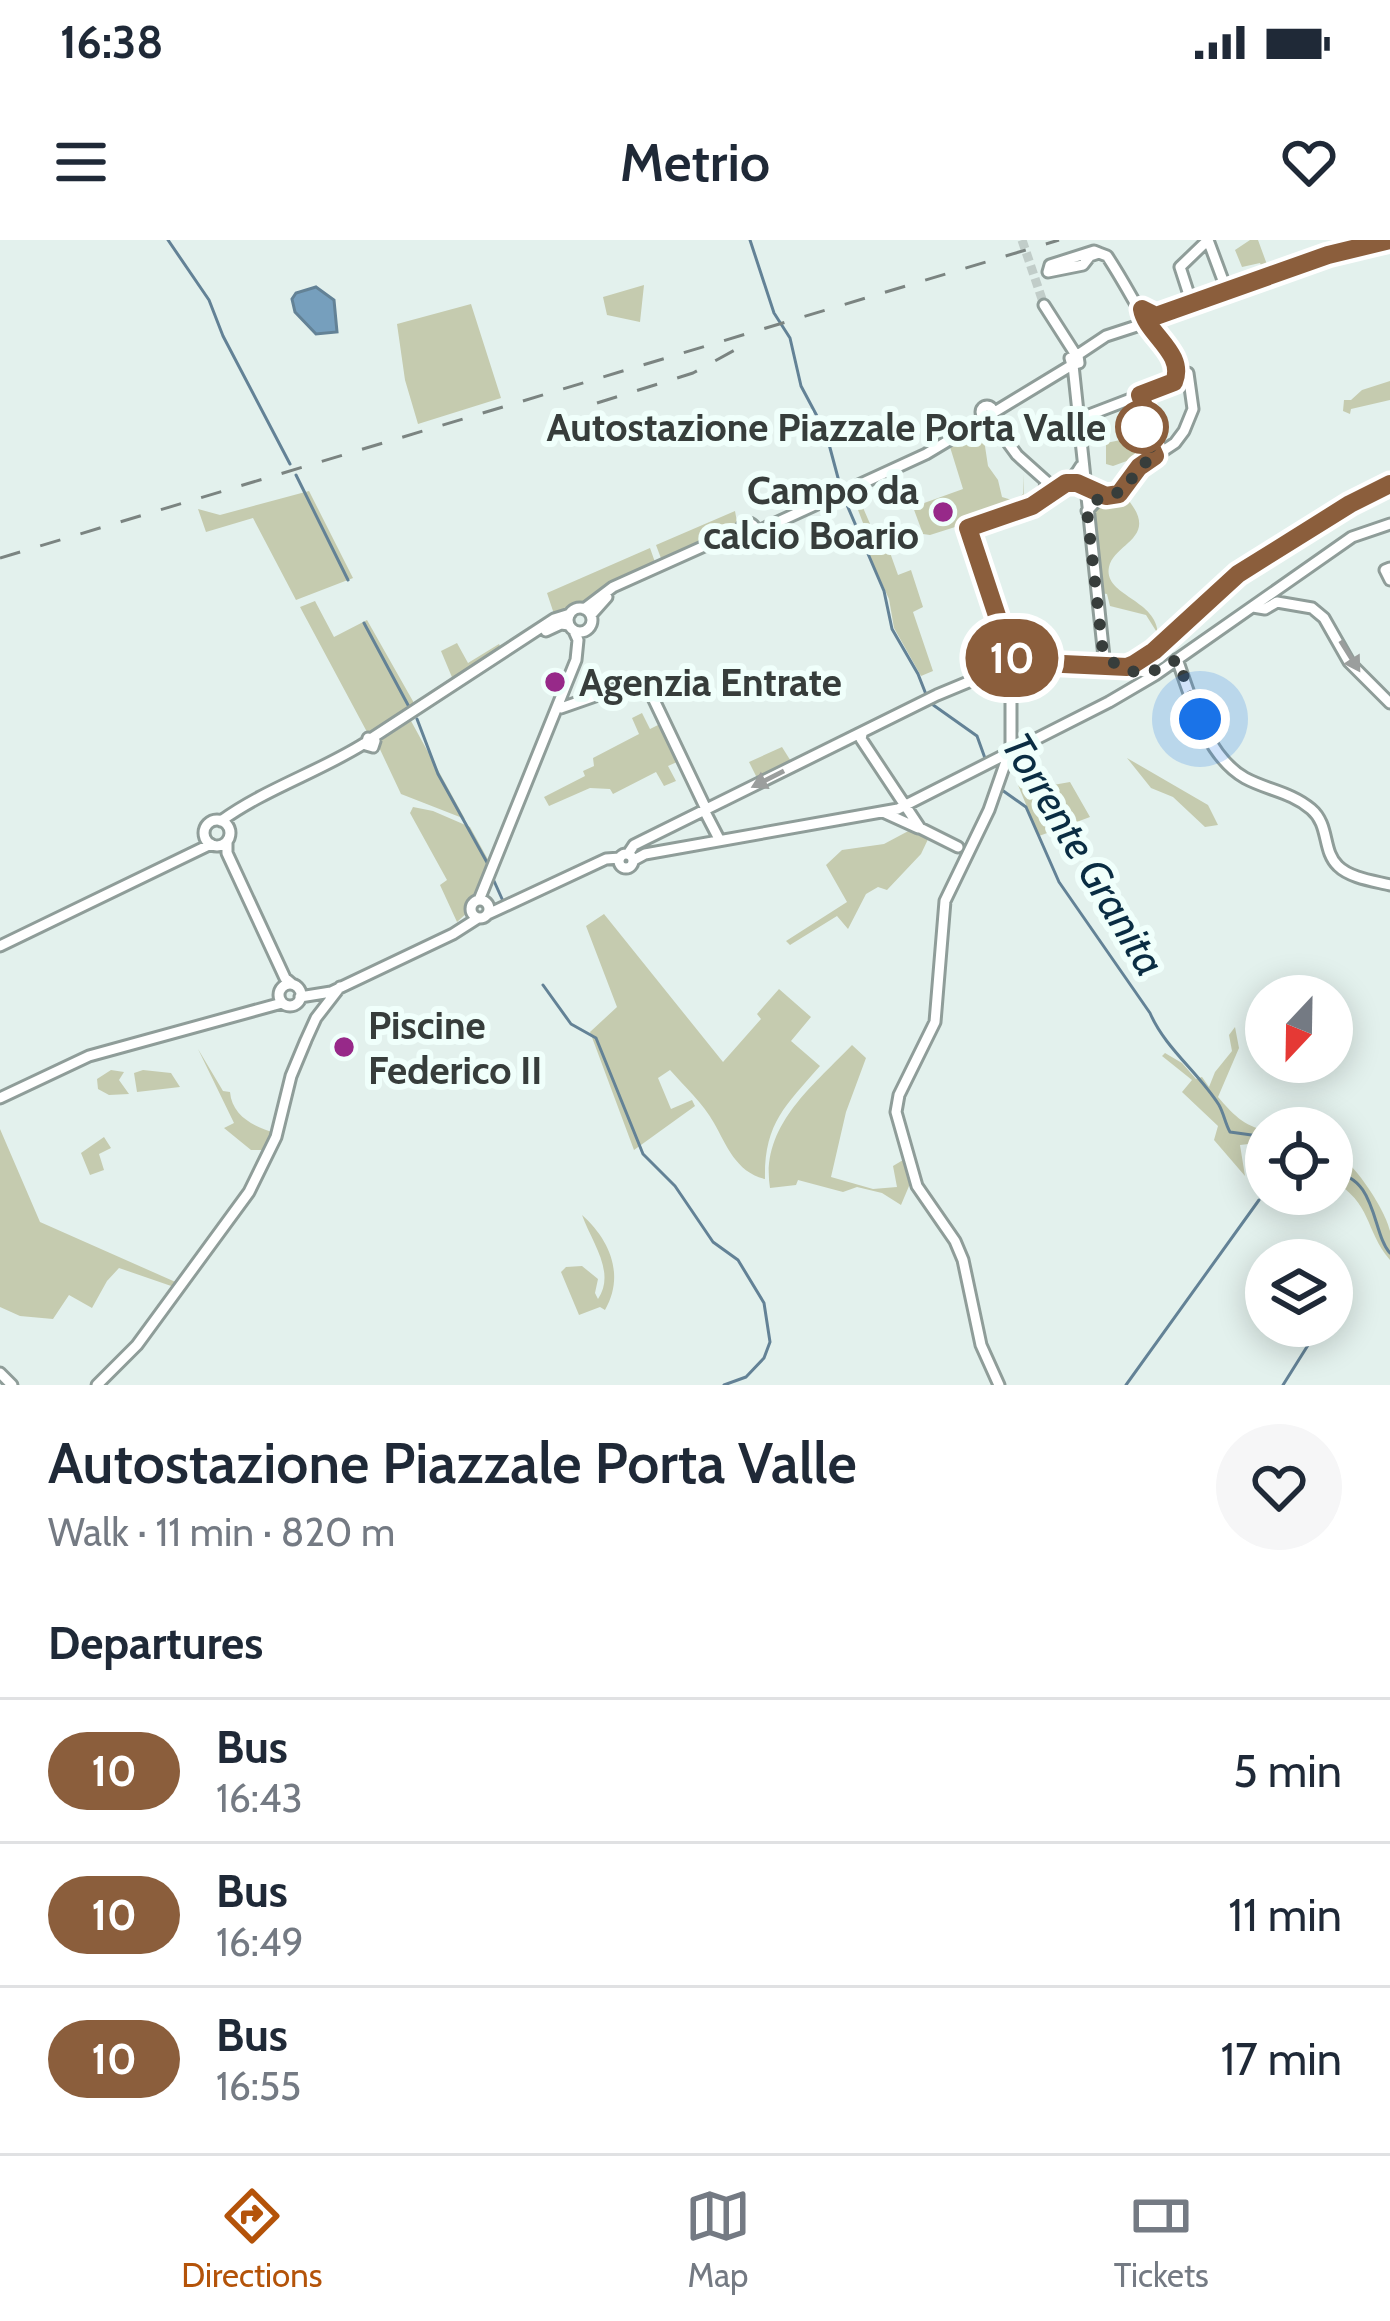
<!DOCTYPE html>
<meta charset="utf-8">
<style>
body{margin:0;font-family:Cabin,sans-serif;background:#f6f6f7;color:#1f2937;height:100vh;display:flex;flex-direction:column;font-size:45px;white-space:nowrap}
*{box-sizing:border-box;margin:0}
p{font-size:39px;color:#747a83}
.icon{flex:none;width:66px;height:66px;fill:none;stroke:currentColor;stroke-width:2;stroke-linecap:round;stroke-linejoin:round}
.map{position:relative;height:1145px;overflow:hidden}
.drawer{display:flex;flex-direction:column;background:#fff;flex:1}
.drawer>*{flex:none}
.badge{padding:0 24px;border-radius:39px;font-size:42px;line-height:78px}
.needle{width:78px;rotate:202deg}
.controls{position:absolute;left:1245px;top:735px;display:grid;gap:24px}
.controls a{display:grid;place-items:center;width:108px;height:108px;border-radius:50%;background:#fff;box-shadow:0 6px 30px #0003;font-size:60px}
.you{position:absolute;width:60px;height:60px;margin:-30px;border:9px solid #fff;border-radius:50%;background:#1a73e8;box-shadow:0 0 0 18px #1a73e833}
.map>.badge{position:absolute;translate:-50% -50%;box-shadow:0 0 0 6px #fff}
h2{padding:0 48px;font-size:45px;line-height:108px}
.round{display:grid;place-items:center;flex:none;width:126px;height:126px;border-radius:63px;background:#f6f6f7}
.overview{display:flex;align-items:center;justify-content:space-between;height:204px;padding:0 48px}
h1{font-size:57px;font-weight:600;line-height:90px}
ul{padding:0;list-style:none}
li{display:flex;align-items:center;gap:36px;height:144px;padding:0 48px;border-top:3px solid #e0e1e3}
li div{flex:1}
li b{display:block;font-size:45px}
li em{font-style:normal}
li .badge{min-width:132px;font-weight:700;text-align:center}
.status{display:flex;justify-content:space-between;align-items:center;height:84px;padding:0 60px;background:#fff;direction:ltr}
.status svg{height:33px;fill:currentColor}
header{display:flex;justify-content:space-between;align-items:center;height:156px;padding:0 48px;background:#fff;font-size:54px;font-weight:600}
.tabs{display:flex;justify-content:space-around;align-items:center;height:168px;border-top:3px solid #e0e1e3;background:#fff;font-size:33px;color:#747a83}
.tabs a{display:grid;justify-items:center;gap:6px}
.tabs .current{color:#b45309}
.map>svg:first-child{display:block}
</style>
<div class="status"><b>16:38</b><svg viewBox="0 0 49 12"><path d="M0 12V9h3v3zM5 12V6h3v6zM10 12V3h3v9zM15 12V0h3v12zM26 1h20v11H26zM47 4h2v5h-2z"/></svg></div>
<header><svg class="icon" aria-label="menu" viewBox="0 0 24 24"><path d="M4 6h16M4 12h16M4 18h16"/></svg>Metrio<svg class="icon" aria-label="heart" viewBox="0 0 24 24"><path d="M12 20l-8-8c-3-5 5-10 8-4 3-6 11-1 8 4z"/></svg></header>
<div class="map">
<svg width="1390" height="1145" viewBox="0 0 1390 1145">
<rect width="100%" height="100%" fill="#e3f1ed"/>
<!-- green -->
<path fill="#c5cbaf" d="M1250,0H1258L1269,30L1264,32L1260,23L1242,27L1235,10Z
M644,45L640,82L607,75L603,57Z
M471,64L501,158L418,184L405,140L397,84Z
M1390,141V160L1351,169L1350,174L1343,171L1344,160H1351L1362,150Z
M985,181L990,186L983,193L988,226L998,240L1002,257L1015,261L1023,254V234L1024,261L1018,267L930,295L923,294L913,267L963,249L950,207L960,200L961,195Z
M1140,196L1148,210L1146,214L1113,226L1106,224V203Z
M854,247L881,309L888,307L898,335L911,330L923,367L913,372L933,431L921,436L894,388L889,359L862,300L868,296L850,249Z
M309,251L353,338L296,360L253,278L206,292L198,269L220,275Z
M1123,254C1164,298 1115,301 1109,327C1103,356 1157,359 1158,394L1146,375L1110,366L1107,354L1100,353L1092,270L1098,262Z
M735,271L737,282L732,291L662,321L656,305Z
M650,308L656,325L609,346L582,366L554,374L547,353Z
M315,361L334,397L367,380L414,463L405,470L407,474L372,495L367,492L300,367Z
M457,403L468,423L499,404L502,410L454,442L441,411Z
M642,473L650,489L660,484L677,522L668,526L676,541L664,546L656,532L613,554L610,549L590,548L549,566L544,557L585,536L583,531L594,526L593,518L639,494L632,478Z
M411,481L465,579L401,554L377,503Z
M782,507L792,523L757,538L749,522Z
M1127,518L1208,565L1218,585L1205,587L1173,557L1151,548Z
M1070,542L1090,577L1039,596L1018,545L1036,548Z
M413,567L433,571L470,587L491,625L479,654L472,657L468,672L457,682L440,645L447,640L410,573Z
M914,588L930,595L921,614L887,650L878,647L866,654L848,689L837,676L790,705L786,701L847,662L826,625L842,610L884,604Z
M604,674L723,822L761,779L757,774L779,749L811,777L791,801L820,826C785,866 764,884 765,939C736,932 727,906 714,883C703,863 685,847 670,830L658,838L671,869L692,860L695,866L634,910L590,792L617,767L586,686Z
M1235,787L1239,808L1218,857C1232,873 1244,887 1266,890V902L1240,905L1245,936L1214,900L1218,886L1182,852L1192,840L1162,816L1165,813L1182,823L1196,839L1202,837L1209,847L1215,832L1232,811L1229,795Z
M852,805L866,818L846,872L831,937L873,949L897,947L893,926L903,920L912,939L901,965L882,953L857,947L843,952L798,940L796,945L770,948C760,886 813,846 852,805Z
M198,809L223,851L230,852C232,876 254,887 276,893L269,910H251L224,888L234,883Z
M111,830L124,832L119,840L129,854L109,855L98,849L97,839Z
M143,830L171,833L180,847L137,852L134,833Z
M0,889L40,982L180,1044L177,1048L119,1028L107,1041L92,1068L69,1055L53,1079L20,1076L0,1067Z
M104,897L111,908L99,914L104,930L90,935L81,913Z
M1334,914C1353,919 1386,971 1390,991C1390,1000 1390,1011 1390,1020C1364,989 1373,964 1332,940Z
M582,975C610,1000 625,1035 605,1070L600,1067L579,1075L561,1032L566,1027L582,1026L598,1039L595,1053L598,1059C616,1032 592,1003 582,975Z"/>
<!-- water -->
<path fill="#769fbd" stroke="#638296" stroke-width="3" d="M316,47L334,60L337,92L316,94L295,72L292,59L296,53Z"/>
<g fill="none" stroke-linecap="round" stroke-linejoin="round">
<!-- stream -->
<path stroke="#638296" stroke-width="3" d="M168,0L209,60L223,96L290,224
M750,0L774,73L790,98L801,146L826,193L841,249
M296,235L348,340
M844,258L884,351L892,389L918,434L929,462L977,496L986,521
M364,383L408,465
M417,479L438,534L489,626
M1002,550L1026,567L1059,642L1150,773C1165,808 1198,832 1219,865C1224,874 1225,883 1230,892L1266,897
M494,641L503,661
M543,745L571,784L596,798L643,914L675,946L713,1002L738,1020L764,1063L770,1102L764,1118L746,1137L724,1145
M1332,933C1377,935 1372,994 1390,1013
M1332,1069L1335,1065
M1126,1145L1259,960
M1283,1145L1320,1086"/>
<!-- secondary-tunnel -->
<path stroke="#c1cdc9" stroke-width="9" stroke-dasharray="9 4.5" stroke-linecap="butt" d="M1022,0L1044,65"/>
<!-- secondary casing -->
<g stroke="#8f9d99" stroke-width="15">
<path id="secondary" d="M1208,0L1227,51
M1094,11L1099,13L1090,16L1083,25L1048,32L1050,25Z
M1099,13L1107,16C1133,55 1150,97 1183,130
M1192,64L1180,27L1208,0
M1044,65L1076,115
M1153,80L1327,15L1390,0
M1076,116L1106,96L1146,83
M1073,125L1104,417L1100,423
M981 172a6 6 0 1 1 12 0a6 6 0 1 1-12 0Z
M993,173L1072,125L1070,118L1078,116L1079,123L1072,125
M990,178L1017,215L1046,241L1044,256
M1076,180L1183,139
M1087,271L1100,257L1124,251L1139,227L1175,203L1184,191L1193,169L1188,133
M741 290a7 7 0 1 1 14 0a7 7 0 1 1-14 0Z
M754,293L926,214L986,178
M1390,328L1385,330L1390,340
M1253,367L1265,369L1277,362L1312,368L1324,378L1349,422L1390,463
M568 380a12 12 0 1 1 24 0a12 12 0 1 1-24 0Z
M584,369L613,347L740,290
M591,375L607,357
M546,391L561,384L569,385
M1006,412L967,288C1002,277 1062,260 1081,226
M1177,419C1191,458 1206,516 1245,538C1267,550 1291,552 1311,569C1330,585 1322,611 1338,626C1350,638 1374,641 1390,645
M1020,421L1120,425L1151,434
M561,468L644,439L706,569
M862,494L861,499L920,588L958,607
M368,498L375,501L373,507L366,505Z
M372,498L554,379L570,374
M704,570L718,597
M885,573L918,588
M204 593a13 13 0 1 1 26 0a13 13 0 1 1-26 0Z
M221,581C265,549 319,532 365,503
M227,602V613L285,738L292,744
M619 621a7 7 0 1 1 14 0a7 7 0 1 1-14 0Z
M628,614L634,605L646,599L937,455L1002,428
M634,620L645,614L898,569L1109,462L1155,435L1352,297L1390,284
M471 669a9 9 0 1 1 18 0a9 9 0 1 1-18 0Z
M479,660L576,420L578,400L574,391
M488,674L606,619L620,618
M0,706L211,604
M279 755a11 11 0 1 1 22 0a11 11 0 1 1-22 0Z
M300,757L331,752L453,694L478,678
M0,858L89,816L282,763
M0,1133L12,1145
M97,1145L137,1105L249,952L276,897L291,836L306,800L316,778L340,747
M999,1145L981,1105L963,1020L955,1001L917,946L896,872L899,855L935,782L945,661L989,570L1011,507V432L1021,422"/>
</g>
<!-- secondary -->
<use href="#secondary" stroke="#fff" stroke-width="9"/>
<!-- rail -->
<path stroke="#7b8481" stroke-width="3" stroke-dasharray="21 21" stroke-linecap="butt" d="M597,163L693,133L742,106
M0,318L1059,0"/>
</g>
<!-- one-way arrows -->
<defs><path id="oneway-solid" d="M-6-.8H1V-3.2L6.5 0L1 3.2V.8H-6Z" transform="scale(3)"/></defs>
<g fill="#9b9e9d">
<use href="#oneway-solid" transform="translate(1350 416) rotate(58)"/>
<use href="#oneway-solid" transform="translate(768 539) rotate(153)"/>
</g>
<g fill="none" stroke-linecap="round" stroke-linejoin="round">
<!-- line casing -->
<g stroke="#fff" stroke-width="27">
<path id="line" d="M1390,0L1328,15L1156,76L1142,69C1146,94 1186,113 1174,142L1140,155L1149,181L1142,187L1155,216L1139,227L1119,254L1106,256L1077,243H1066L1032,266L968,288L1011,418L1021,422L1127,427L1134,424L1154,411L1238,334L1350,264L1390,244"/>
</g>
<!-- line -->
<use href="#line" stroke="#8b5e3c" stroke-width="18"/>
<!-- walk -->
<path stroke="#373d3b" stroke-width="12" stroke-dasharray="0 21.6" d="M1142,187L1155,216L1139,227L1124,251L1100,257L1087,271L1103,413C1126,438 1151,437 1177,419L1200,479"/>
</g>
<!-- markers -->
<circle fill="#fff" stroke="#8b5e3c" stroke-width="6" cx="1142" cy="187" r="24"/>
<g fill="#972989" stroke="#f0fffb" stroke-width="4.5">
<circle cx="943" cy="272" r="12"/>
<circle cx="555" cy="442" r="12"/>
<circle cx="344" cy="807" r="12"/>
</g>
<g text-anchor="middle" dominant-baseline="central" stroke-width="12" stroke-linejoin="round" paint-order="stroke">
<!-- stop labels -->
<g font-size="39" font-weight="bold" fill="#373d3b" stroke="#f0fffb" text-anchor="end">
<text x="1106" y="187">Autostazione Piazzale Porta Valle</text>
</g>
<!-- poi labels -->
<g font-size="39" font-weight="bold" fill="#373d3b" stroke="#f0fffb" text-anchor="start">
<text x="919" y="250" text-anchor="end">Campo da<tspan x="919" dy="45">calcio Boario</tspan></text>
<text x="579" y="442">Agenzia Entrate</text>
<text x="368" y="785">Piscine<tspan x="368" dy="45">Federico II</tspan></text>
</g>
<!-- water labels -->
<g font-size="42" font-style="italic" fill="#0a2d43" stroke="#f0fffb">
<text transform="translate(1084 614) rotate(59)">Torrente Granita</text>
</g>
</g>
</svg>
<div class="controls">
<a><svg class="needle" viewBox="-14 -14 28 28"><path d="M0-13l5 13h-10z" fill="#e53935"/><path d="M0 13l5-13h-10z" fill="#747a83"/></svg></a>
<a><svg class="icon" aria-label="locate" viewBox="0 0 24 24"><circle cx="12" cy="12" r="6"/><path d="M12 2v4M12 18v4M2 12h4M18 12h4"/></svg></a>
<a><svg class="icon" aria-label="layers" viewBox="0 0 24 24"><path d="M12 4l9 5-9 5-9-5zM3 14l9 5 9-5"/></svg></a>
</div>
<div class="you" style="left:1200px;top:479px"></div>
<b class="badge" style="left:1012px;top:418px;background:#8b5e3c;color:#fff">10</b>
</div>
<section class="drawer">
<div class="overview"><div><h1>Autostazione Piazzale Porta Valle</h1><p>Walk · 11 min · 820 m</p></div><a class="round"><svg class="icon" aria-label="heart" viewBox="0 0 24 24"><path d="M12 20l-8-8c-3-5 5-10 8-4 3-6 11-1 8 4z"/></svg></a></div>
<h2>Departures</h2>
<ul>
<li><span class="badge" style="background:#8b5e3c;color:#fff">10</span><div><b>Bus</b><p>16:43</p></div><em>5 min</em></li>
<li><span class="badge" style="background:#8b5e3c;color:#fff">10</span><div><b>Bus</b><p>16:49</p></div><em>11 min</em></li>
<li><span class="badge" style="background:#8b5e3c;color:#fff">10</span><div><b>Bus</b><p>16:55</p></div><em>17 min</em></li>
</ul>
</section>
<nav class="tabs">
<a class="current"><svg class="icon" aria-label="directions" viewBox="0 0 24 24"><path d="M12 3l9 9-9 9-9-9zM9 14v-3h6M13 9l2 2-2 2"/></svg>Directions</a>
<a><svg class="icon" aria-label="map" viewBox="0 0 24 24"><path d="M3 6l6-2 6 2 6-2v14l-6 2-6-2-6 2zM9 4v14M15 6v14"/></svg>Map</a>
<a><svg class="icon" aria-label="tickets" viewBox="0 0 24 24"><path d="M3 7h18v10H3zM15 7v10"/></svg>Tickets</a>
</nav>
